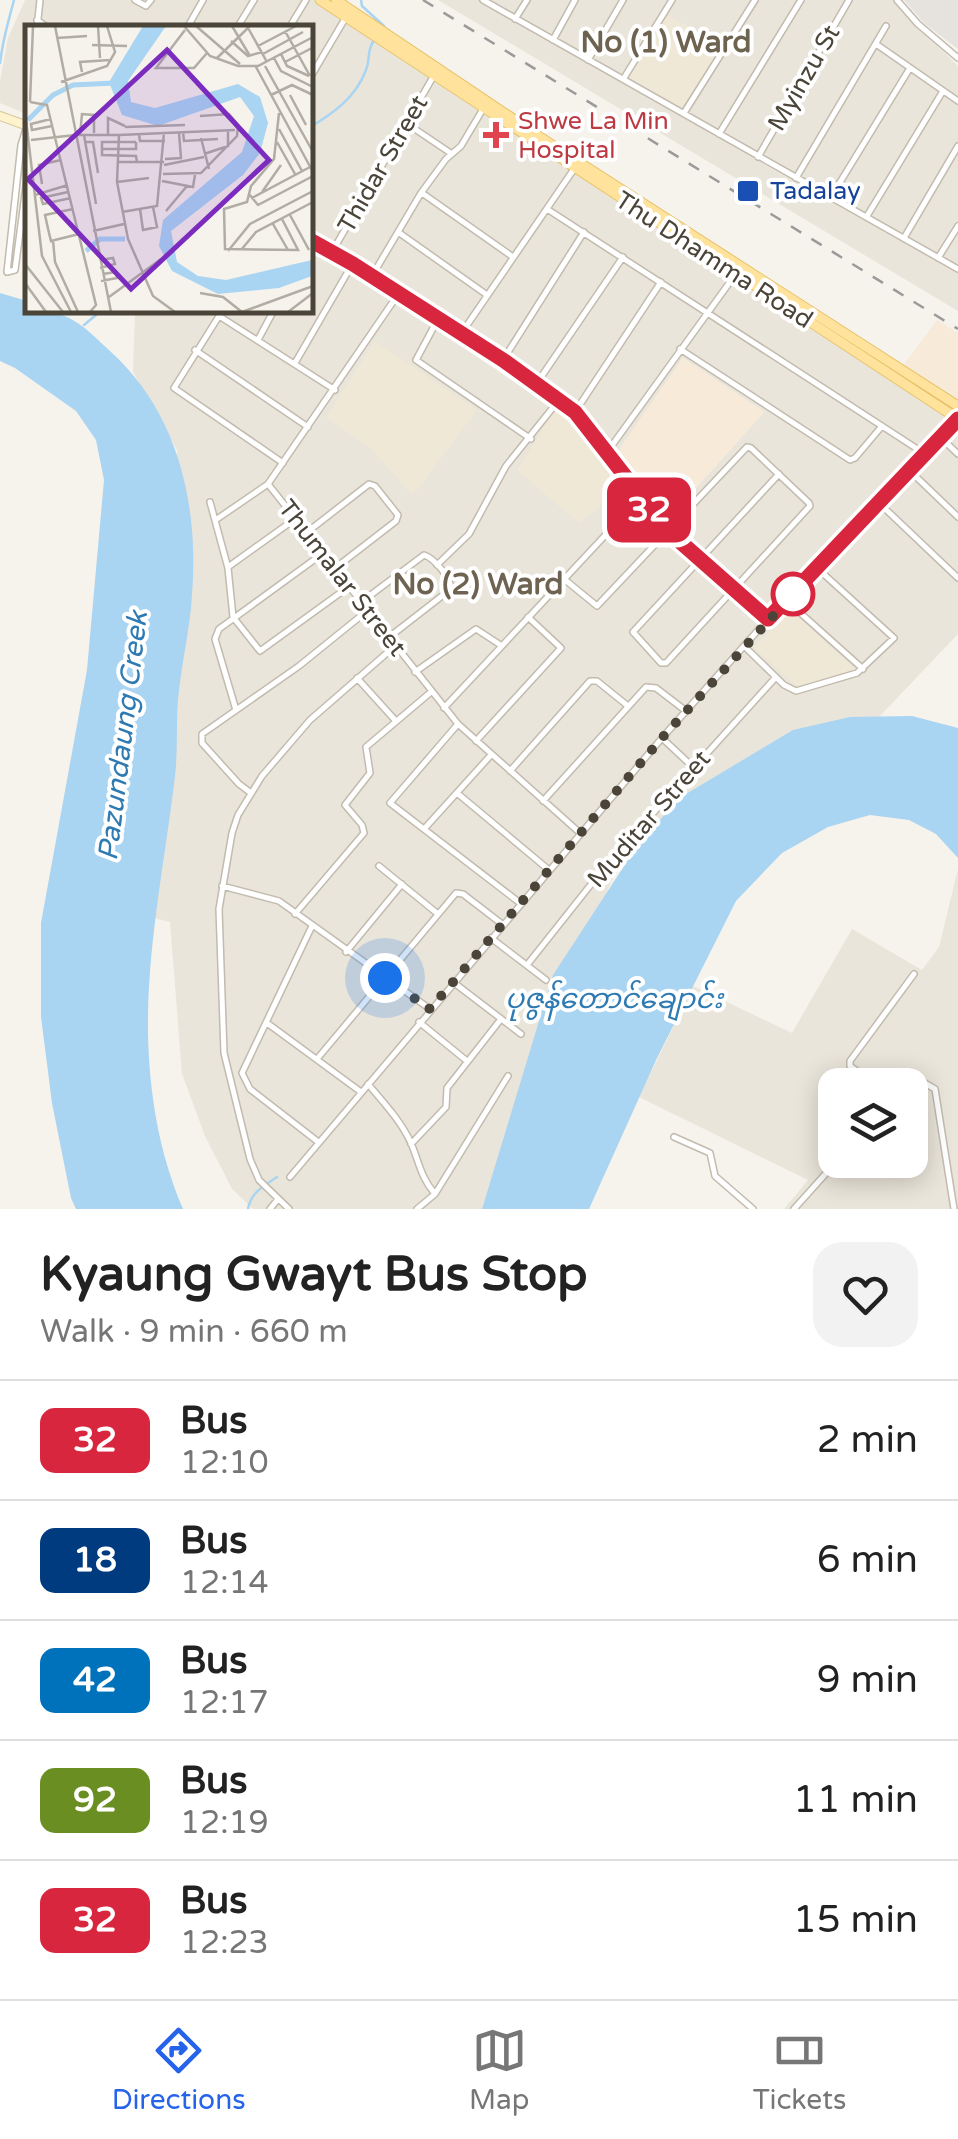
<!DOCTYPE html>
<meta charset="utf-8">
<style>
body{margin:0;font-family:"Varela Round","Noto Sans Myanmar",sans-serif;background:#f2f2f2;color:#222;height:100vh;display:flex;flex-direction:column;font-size:38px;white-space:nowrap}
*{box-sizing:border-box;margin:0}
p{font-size:32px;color:#767676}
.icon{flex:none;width:55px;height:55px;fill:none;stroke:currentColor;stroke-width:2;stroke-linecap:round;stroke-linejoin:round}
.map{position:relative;height:1209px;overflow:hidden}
.side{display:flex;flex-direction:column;background:#fff;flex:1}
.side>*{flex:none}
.badge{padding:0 20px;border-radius:15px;font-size:35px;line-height:65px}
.controls{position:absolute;left:818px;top:1068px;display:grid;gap:20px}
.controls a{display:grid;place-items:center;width:110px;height:110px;border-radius:20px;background:#fff;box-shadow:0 5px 25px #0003;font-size:50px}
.you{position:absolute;width:50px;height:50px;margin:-25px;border:8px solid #fff;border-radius:50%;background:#1a73e8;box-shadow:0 0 0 15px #1a73e833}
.map>.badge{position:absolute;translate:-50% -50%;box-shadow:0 0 0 5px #fff}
.round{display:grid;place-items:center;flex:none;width:105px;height:105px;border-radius:30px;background:#f2f2f2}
.head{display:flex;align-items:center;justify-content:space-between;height:170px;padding:0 40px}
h1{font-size:48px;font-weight:800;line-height:75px}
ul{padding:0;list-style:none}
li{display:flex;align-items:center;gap:30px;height:120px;padding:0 40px;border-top:2px solid #e0e0e0}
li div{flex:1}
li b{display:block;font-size:38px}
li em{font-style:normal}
li .badge{min-width:110px;font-weight:700;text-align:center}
.menu{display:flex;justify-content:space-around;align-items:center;height:140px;border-top:2px solid #e0e0e0;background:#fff;font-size:28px;color:#767676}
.menu a{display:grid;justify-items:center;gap:5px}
.menu .selected{color:#2563eb}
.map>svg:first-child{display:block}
</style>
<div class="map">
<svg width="958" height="1209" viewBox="0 0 958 1209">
<rect width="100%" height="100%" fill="#f6f3ec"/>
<!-- residential -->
<path fill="#eae5da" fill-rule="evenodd" d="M25,0H314L653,226L948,415L775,603L769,608L761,605L668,519L764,412L683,358L616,454L584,411L544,381L310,230V28H28L27,114L0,103V81L8,38Z
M438,0H892L958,66V311Z
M310,249L439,331L576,424L655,529L757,622H780L958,427V634L879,717H850L681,797L641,840L612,880L505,1139L482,1209H253L232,1189L205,1136L182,1074L170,922L154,918L175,771L178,697L177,450L133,372L135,310H310Z
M958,869V1209H784L808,1180L639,1097L693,986L792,1033L852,929L922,970L939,947ZM835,1085H910V1160H835Z"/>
<!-- commercial -->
<path fill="#f7ead8" d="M937,320L958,333V399L903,366Z
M683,358L764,412L668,519L616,454Z"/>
<!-- industrial -->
<path fill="#e6e2dd" d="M904,0H958V49L924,23Z"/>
<!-- education -->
<path fill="#efe8d6" d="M667,15L723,45L682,107L628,77Z
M375,341L477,410L413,495L370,448L326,417Z
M555,410L576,424L623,489L579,523L517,470Z
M791,610L857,671L799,688L754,648Z"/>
<!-- water -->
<path fill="#a9d4f2" d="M0,293L27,301L28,310C70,310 82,325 111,352C179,414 199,506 192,595C190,630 181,665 178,700C176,725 178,751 175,776C165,861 147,946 148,1032C149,1093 159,1153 183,1209H76L71,1198L52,1103L41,1017V923L87,670L104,480L96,440L76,411L15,368L0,361Z
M912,716L958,728V858L936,834L909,820L870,815L828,827L782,853L736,901L657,1058L589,1209H482L553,975L641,840L681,797L793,730L850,717Z"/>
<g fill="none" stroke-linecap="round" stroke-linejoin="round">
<!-- stream -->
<path stroke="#a9d4f2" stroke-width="2.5" d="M361,0L362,6L384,26
M0,63C3,38 8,23 14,0
M310,127C334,113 356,97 366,70C371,58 366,52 374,40
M84,325L102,310
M248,1209C251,1192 264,1186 277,1177"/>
<!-- minor casing -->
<g stroke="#c2bbae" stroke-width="8">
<path id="minor" d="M135,0L146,6L151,0
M483,0L958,269
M897,0L918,24L958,58
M515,19L527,0
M37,20L48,28
M37,28L40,0
M187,28L203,0
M237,28L254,0
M289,28L306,0
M553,40L575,0
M876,44L958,101
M588,60L623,0
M310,78L346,17
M624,78L672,0
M684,113L755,0
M406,123L452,154
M719,134L801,0
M758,157L849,0
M796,178L886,26
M422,193L513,257
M831,197L910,68
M547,209L922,452
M867,216L943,91
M398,232L487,295
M904,238L958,146
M332,252L433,77
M938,258L958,226
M7,272L21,145L27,126
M7,272L15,270L28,171
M372,276L421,193L446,159L461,146L483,109
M399,293L268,484L458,724L580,833
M438,319L416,360L531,439
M461,334L574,169
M259,338L274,310
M680,349L850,460L855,458L882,426
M195,350L308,427
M503,360L584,232
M295,363L353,263
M537,383L623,257
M575,412L661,282
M939,436L958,454
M608,451L735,275
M283,463L174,388L219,316L335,390
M908,469L958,517
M210,502L228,568L233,617
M878,502L958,578
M217,519L268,484
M306,533L369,484L375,486L398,515L396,521L334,569
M437,565L469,534L506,466L559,400
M228,567L295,519
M564,579L597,606L747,447L751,448L809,503L810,506L666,663H661L633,632L779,474
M787,601L863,669
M360,603L424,555C434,558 451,578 451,589L388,638
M233,617L260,651L347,588
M745,647L784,685L796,691L857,673L894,638L817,568
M415,672L476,629L502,646
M357,678L395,720
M444,708L640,498
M236,710L215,639L219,629L322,554
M458,724L390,803L520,903
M662,738L694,768
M476,741L561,648L528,617
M510,771L590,681H597L628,706
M251,793L239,784L202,743V734L299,666L367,611
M457,793L549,870
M543,801L646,687L656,688L686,711
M425,828L491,755
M379,866L438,914
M222,886L279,901L430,1009
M295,914L364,833L362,825L345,805L370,773L366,747L431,692
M312,926L242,1073L250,1089L317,1141
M491,938L546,980
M346,952L402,884
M527,965L608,863L776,677
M453,982L521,1034
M419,1022L467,1061
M267,1023L361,1092
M317,1059L456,893L463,894L502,924
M368,1084C384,1103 401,1121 411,1143C419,1162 421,1178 435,1194
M876,1085L850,1066V1061L914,974
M905,1085L921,1081L935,1089L954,1209
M674,1137L710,1153L715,1176L753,1209
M411,1144L446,1107L447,1088L501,1019
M290,1177L662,738L768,619
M270,1209L278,1199
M289,1209L259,1180L250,1159L224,1053L219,909L232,833L238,815L262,776L310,720L395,646
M417,1209L435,1194L508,1076
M794,1209L838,1160"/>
</g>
<!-- secondary casing -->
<g stroke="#d6c79b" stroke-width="10">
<path id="secondary" d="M0,116L28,126
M310,239L353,263L503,360L575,412L668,531L768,619L958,416"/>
</g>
<!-- primary casing -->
<g stroke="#e6c16a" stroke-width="11">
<path id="primary" d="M320,0L958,419
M336,0L546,141L958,406"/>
</g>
<!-- minor -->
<use href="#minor" stroke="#fff" stroke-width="5"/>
<!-- secondary -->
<use href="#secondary" stroke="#fff3cd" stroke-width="8"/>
<!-- primary -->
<use href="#primary" stroke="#ffe39c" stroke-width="9"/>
<!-- rail -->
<path stroke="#9a9a9a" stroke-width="2.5" stroke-dasharray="12 12" stroke-linecap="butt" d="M423,0L958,329"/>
</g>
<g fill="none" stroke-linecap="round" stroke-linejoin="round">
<!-- line casing -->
<g stroke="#fff" stroke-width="22">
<path id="line" d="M310,240L353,264L503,360L575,412L668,531L768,619L958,419"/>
</g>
<!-- line -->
<use href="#line" stroke="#d7263d" stroke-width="15"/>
<!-- walk -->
<path stroke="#4b4439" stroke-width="10" stroke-dasharray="0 18" d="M385,978L430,1009L662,738L793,594"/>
</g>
<!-- markers -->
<path fill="#e0444e" stroke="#fff" stroke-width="4" d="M491 120h10v10h10v10h-10v10h-10v-10h-10v-10h10z"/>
<rect fill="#1a4fb4" stroke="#fff" stroke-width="4" x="736" y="179" width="24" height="24" rx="5"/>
<circle fill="#fff" stroke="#d7263d" stroke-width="5" cx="793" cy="594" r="20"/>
<g text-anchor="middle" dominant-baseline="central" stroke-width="8" stroke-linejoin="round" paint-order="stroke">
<!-- street labels -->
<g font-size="25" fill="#4b4439" stroke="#fff">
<text transform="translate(804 78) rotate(-60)">Myinzu St</text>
<text transform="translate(383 164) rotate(-60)">Thidar Street</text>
<text transform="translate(714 260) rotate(33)">Thu Dhamma Road</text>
<text transform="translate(342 578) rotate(52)">Thumalar Street</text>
<text transform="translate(649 819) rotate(-49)">Muditar Street</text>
</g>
<!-- health labels -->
<g font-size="25" fill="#be3a42" stroke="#fff" text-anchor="start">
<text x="518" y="121">Shwe La Min<tspan x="518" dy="29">Hospital</tspan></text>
</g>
<!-- transit labels -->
<g font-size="25" fill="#164399" stroke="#fff" text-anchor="start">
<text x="770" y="191">Tadalay</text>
</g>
<!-- water labels -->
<g font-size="28" font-style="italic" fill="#2e7ab2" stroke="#fff">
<text transform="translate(123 736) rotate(-83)">Pazundaung Creek</text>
<text x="614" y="999">ပုဇွန်တောင်ချောင်း</text>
</g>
<!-- quarter labels -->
<g font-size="30" font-weight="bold" fill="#6e6250" stroke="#fff">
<text x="666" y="42">No (1) Ward</text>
<text x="478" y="584">No (2) Ward</text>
</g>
</g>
<!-- overview -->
<g transform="translate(25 25)">
<rect width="288" height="288" fill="#f6f3ec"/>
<path d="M118,1H141L103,56L106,77L130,83L213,59L235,72L243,98L235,128L218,150L146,206L152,237L173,251L201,255L287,235V251L254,263L193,269L147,246L134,221L138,195L217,127L229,91L215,72L133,101L97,90L84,57Z" fill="#a9d4f2"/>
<path fill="none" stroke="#a9d4f2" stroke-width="5" d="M3,95L28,70L48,60L90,58M61,226L75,214H100"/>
<path fill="none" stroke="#b2ada4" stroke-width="2.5" d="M30,1L86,287M73,1L75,33M159,1L185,31L213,41H233L288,12M171,1L215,39M207,1L225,31M222,1L242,37M160,5L131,43H169L182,28M260,6L285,51M32,13L62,11M206,16L223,31L237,27M67,20L102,21M233,21L271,1M238,29L278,7M256,29L262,41L284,51M192,33L225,1M249,33L256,46L288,62M260,37L287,23M240,41L288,127M231,42L288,147M57,47L55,37L85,35M36,57L82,41L90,27L82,1M246,70L267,60L288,70M265,70L281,100M5,77L22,80L71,280L65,287M5,77L8,1M0,86L17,231L46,287M254,88L249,134L226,161L222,177L199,184L200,224L273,225L257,194M26,94L6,99L7,105L27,101M100,102L160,100M254,104L277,146M158,107L159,116L193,114M83,109V93L100,101M114,109L115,116H140M50,110H94L92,157L103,214L128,271L150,287M55,110L57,89L69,90V108M59,110L71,179M94,110L210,105M176,113L184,144M6,115L50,110M60,117H68L73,148M111,117H77V130L111,131L112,137M252,117L270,149M77,124H111V117M179,129L203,121V105M140,134L156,133L154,108M94,137H139M139,140L179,132M138,149L176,148L212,111L213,100L204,89L175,91M137,156L168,162L170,150M92,157L124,153M17,159L14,140L36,135M43,167L16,173L18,179L46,173M237,167L256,140M224,169L233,180L288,151M10,170L43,160M227,173L285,142M48,184L20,190L24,208L26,216L54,209M115,184L118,205L132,202L128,182M141,186L162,161M97,187L132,181L139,108M265,190L284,225M248,199L263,225M68,206L99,199M28,215L30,237L53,287M216,225L231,207L288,177M203,226L225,199L288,166M0,239L38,287M75,243L90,239L88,233L76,235M76,256L92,253L91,247L78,249M0,258L21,287M175,268L198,272L217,287L288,261M84,272L136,234M263,287L288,268"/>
<path fill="#7b2cbf" fill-opacity="0.15" stroke="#7b2cbf" stroke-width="5" d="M142,25L244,135L106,264L3,154Z"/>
<rect width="288" height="288" fill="none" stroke="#4b4439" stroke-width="5"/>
</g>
</svg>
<div class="controls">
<a><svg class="icon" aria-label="layers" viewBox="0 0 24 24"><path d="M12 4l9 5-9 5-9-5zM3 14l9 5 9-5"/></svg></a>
</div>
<div class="you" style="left:385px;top:978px"></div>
<b class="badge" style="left:649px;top:510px;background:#d7263d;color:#fff">32</b>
</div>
<section class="side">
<div class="head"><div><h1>Kyaung Gwayt Bus Stop</h1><p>Walk · 9 min · 660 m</p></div><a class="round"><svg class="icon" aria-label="heart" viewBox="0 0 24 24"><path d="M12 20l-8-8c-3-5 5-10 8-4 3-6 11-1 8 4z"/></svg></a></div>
<ul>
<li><span class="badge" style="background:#d7263d;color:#fff">32</span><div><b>Bus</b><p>12:10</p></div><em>2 min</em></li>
<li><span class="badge" style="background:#003b80;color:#fff">18</span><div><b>Bus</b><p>12:14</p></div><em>6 min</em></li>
<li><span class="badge" style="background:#0072bc;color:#fff">42</span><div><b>Bus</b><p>12:17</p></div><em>9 min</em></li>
<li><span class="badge" style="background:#6b8e23;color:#fff">92</span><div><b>Bus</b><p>12:19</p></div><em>11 min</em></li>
<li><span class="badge" style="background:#d7263d;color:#fff">32</span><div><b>Bus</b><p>12:23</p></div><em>15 min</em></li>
</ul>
</section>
<nav class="menu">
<a class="selected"><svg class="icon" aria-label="directions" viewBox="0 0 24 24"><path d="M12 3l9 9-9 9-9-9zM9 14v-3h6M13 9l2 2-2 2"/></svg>Directions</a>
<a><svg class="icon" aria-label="map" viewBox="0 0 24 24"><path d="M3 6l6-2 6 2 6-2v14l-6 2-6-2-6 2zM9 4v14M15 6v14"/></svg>Map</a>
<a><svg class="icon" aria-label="tickets" viewBox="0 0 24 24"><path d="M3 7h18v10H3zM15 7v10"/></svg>Tickets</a>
</nav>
